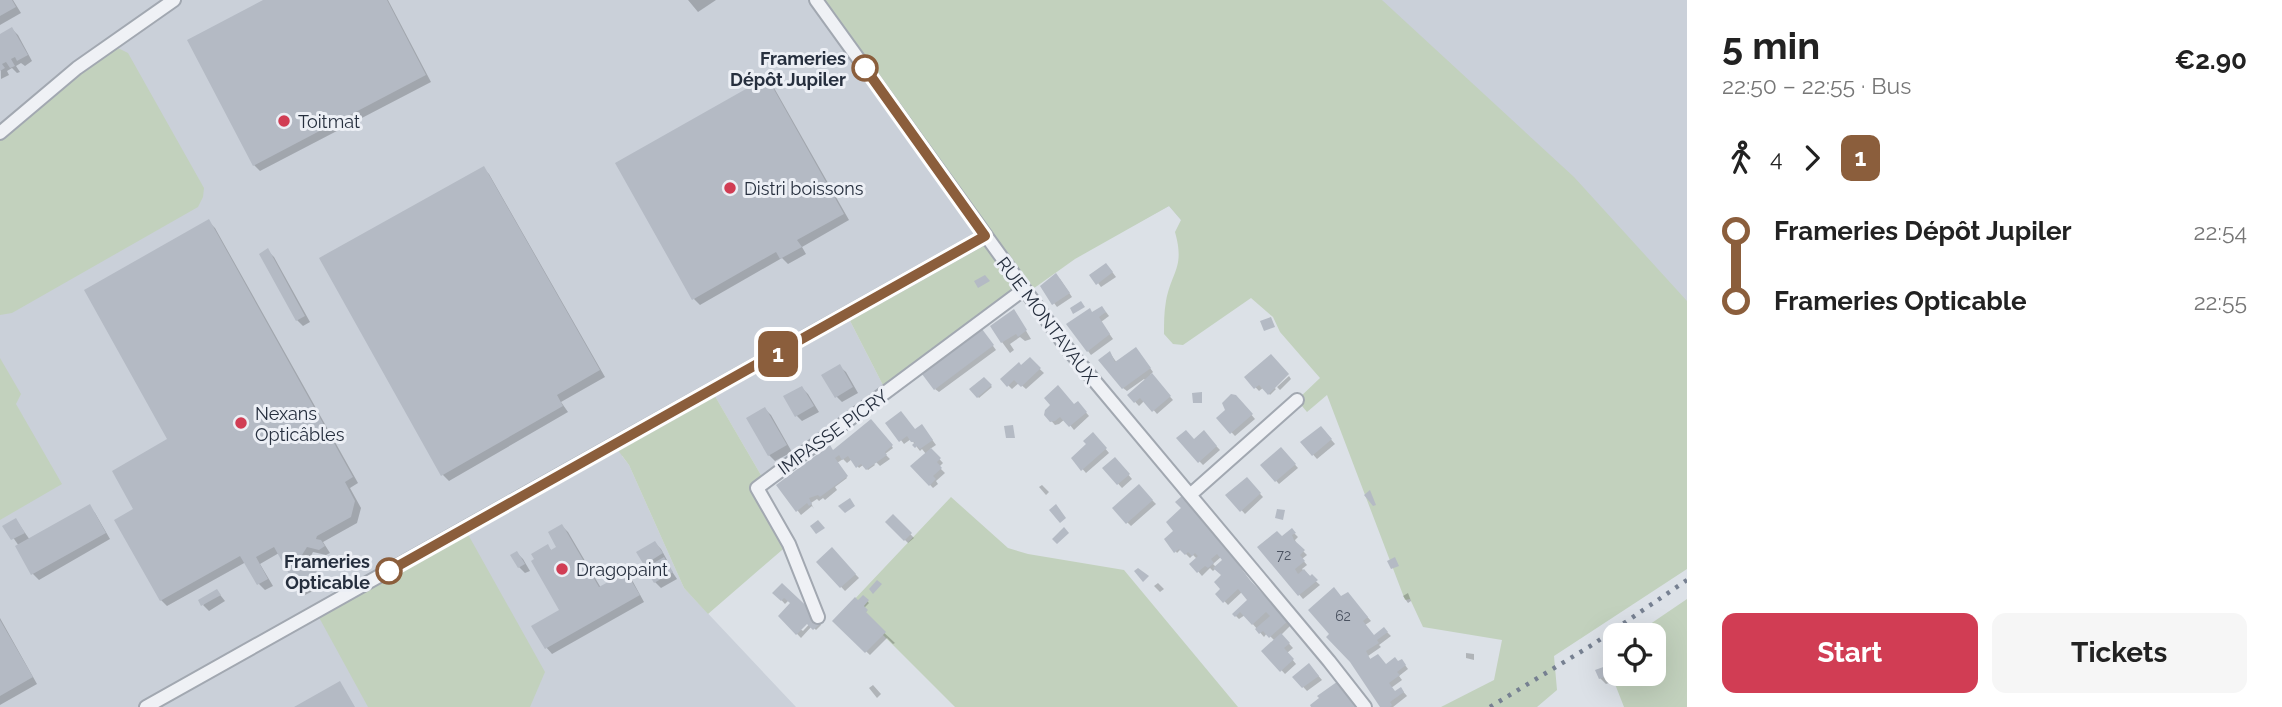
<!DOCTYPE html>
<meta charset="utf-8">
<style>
body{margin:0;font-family:Raleway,sans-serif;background:#f6f6f6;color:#222;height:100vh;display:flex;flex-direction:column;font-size:26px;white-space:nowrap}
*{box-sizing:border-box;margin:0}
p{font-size:23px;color:#767676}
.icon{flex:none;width:38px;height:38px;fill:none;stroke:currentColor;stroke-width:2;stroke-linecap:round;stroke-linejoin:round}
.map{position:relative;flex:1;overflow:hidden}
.panel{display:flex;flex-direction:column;background:#fff;width:595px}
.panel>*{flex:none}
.badge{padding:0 14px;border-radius:10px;font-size:24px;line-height:46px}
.fabs{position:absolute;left:1603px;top:623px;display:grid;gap:14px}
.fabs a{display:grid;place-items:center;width:63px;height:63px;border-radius:14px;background:#fff;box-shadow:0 7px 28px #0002;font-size:35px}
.map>.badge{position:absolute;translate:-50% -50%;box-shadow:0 0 0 4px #fff}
.legs{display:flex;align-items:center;gap:10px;height:77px;padding:0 35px;font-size:23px}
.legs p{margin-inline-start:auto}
.summary{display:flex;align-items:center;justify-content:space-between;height:119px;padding:0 35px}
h1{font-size:38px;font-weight:700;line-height:52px}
.button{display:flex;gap:14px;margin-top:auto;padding:14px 35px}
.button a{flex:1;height:80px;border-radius:14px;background:#d13d54;color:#fff;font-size:28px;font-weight:700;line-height:80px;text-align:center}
.button a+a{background:#f6f6f6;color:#222}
ul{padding:0 35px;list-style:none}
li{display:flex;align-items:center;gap:24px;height:70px;font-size:26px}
li i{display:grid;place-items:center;width:10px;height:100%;margin:0 9px;background:currentColor}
li i::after{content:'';width:18px;height:18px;margin:-9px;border:5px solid;border-radius:50%;background:#fff}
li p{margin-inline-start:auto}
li:first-child i{background:linear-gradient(#0000 50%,currentColor 0)}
li:last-child i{background:linear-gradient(currentColor 50%,#0000 0)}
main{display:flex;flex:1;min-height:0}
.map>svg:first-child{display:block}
</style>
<main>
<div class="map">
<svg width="1687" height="707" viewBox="0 0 1687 707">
<rect width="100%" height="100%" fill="#dce1e7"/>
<!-- built -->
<path fill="#cad0d9" d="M0,0H1687V558L1201,214L1181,220L1169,206L1021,287L849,319L887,393L765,482L716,398L622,456L629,465L684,588L796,707H0Z"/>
<!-- green -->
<path fill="#c2d1bd" d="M816,0H1382L1574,177L1687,301V569L1554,656L1557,690L1537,707H1441L1494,680L1502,640L1423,627L1410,599L1405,600L1327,395L1307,412L1297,400L1320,378L1280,332L1273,317L1251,298L1183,345L1173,344L1164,334C1164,323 1164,312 1166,301C1172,270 1185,268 1175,232L1181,220L1169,206L1075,259L887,393L847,315L985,236Z
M110,44L128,53L204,188L203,197L198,207L12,313L0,315V133Z
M0,358L21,394L16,404L62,484L0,520Z
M712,391L765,482L757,489L789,544L708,614L684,588L629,465L614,445Z
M951,497L1008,548L1028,554L1124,570L1238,707H955L851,603Z
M465,529L545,672L530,707H368L316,612Z
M1687,599V707H1624L1604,656L1615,648V674H1654V635H1634Z"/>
<!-- shadow -->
<path fill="#0003" fill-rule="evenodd" d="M0,0H13L21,13L0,25Z
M267,0H388L431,82L260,171L254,165Z
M688,0H716L698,12Z
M12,29L18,35L32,61L25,66L21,63L16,66L20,72L17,73L12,68L7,71L9,75L1,79L0,36Z
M767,80L773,86L849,220L802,247L806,254L788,264L782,258L700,305L694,299Z
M483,168L489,174L605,377L561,402L568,412L449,481L443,475Z
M209,222L215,228L358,483L350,488L361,508L357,523L323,542L330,553L326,555L313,552L309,560L325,585L305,595L299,589L279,553L260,564L273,586L265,590L259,584L246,562L167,606L161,600L135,510L169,439Z
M268,251L274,257L310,322L303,326L297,320L261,254Z
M1110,269L1116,277L1101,287L1098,283Z
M1060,279L1072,297L1057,307L1054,303Z
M1014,311L1031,339L1025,341L1020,337L1010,344L1014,350L1010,353L1002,342Z
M1106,312L1109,316L1101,322L1113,339L1091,355L1088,351L1093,314Z
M985,335L996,350L939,392L935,389Z
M1110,353L1117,363L1139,353L1153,372L1150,375L1173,400L1157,414L1145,400L1139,406L1129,395L1146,381L1144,379L1127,391L1123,388Z
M1030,360L1044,373L1026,389L1019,383L1012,389L1002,379Z
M839,366L846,372L858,393L842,402L836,396Z
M1289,376L1291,379L1280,390L1277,387Z
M1246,377L1273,387L1276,389L1270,395L1264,387L1259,391Z
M984,379L992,387L979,398L972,390Z
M802,388L808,394L819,412L802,421L796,415Z
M1078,403L1089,416L1074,430L1065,419L1059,424L1055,425L1046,415Z
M1242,404L1255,419L1235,436L1218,418Z
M765,409L771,415L792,452L775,461L769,455Z
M888,423L915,431L925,430L936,445L930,449L943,463L939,467L945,473L936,481L938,484L933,488L912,466L926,454L922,449L920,451L911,439L904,444Z
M1321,428L1335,444L1317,459L1302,442Z
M1204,433L1220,450L1203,465L1178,439L1194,441Z
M1093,434L1109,453L1086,473L1073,458L1088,444Z
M887,439L893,448L885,454L890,459L880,466L872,458L871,460L875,465L868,470L863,465L859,468L852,459L847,463L843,459L837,463L847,478L835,487L837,490L825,500L823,498L819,501L817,499L811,503L814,509L812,506L801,515L779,486L834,451Z
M1281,449L1298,468L1279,484L1262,465Z
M1115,459L1132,479L1122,488L1105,469Z
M1246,479L1263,497L1245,514L1228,495Z
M1042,485L1049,492L1046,495L1039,487Z
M1139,487L1156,504L1131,526L1114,509Z
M1183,498L1234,557L1232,558L1252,583L1290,626L1281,635L1293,648L1287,653L1296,664L1285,674L1264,651L1275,641L1267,633L1264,637L1245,615L1239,619L1234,614L1250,600L1243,591L1228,605L1218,594L1222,590L1224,576L1216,568L1213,571L1210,568L1202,576L1192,564L1197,559L1193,555L1190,558L1181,549L1177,553L1171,544L1184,508ZM1221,557L1224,561L1216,567L1213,564Z
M89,507L95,513L110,539L39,580L33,574L19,546L5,526L16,520L30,540Z
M893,516L914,538L908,543L887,522Z
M562,526L568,532L601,588L626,574L632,580L644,602L552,654L546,647L562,611L547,546L552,551L559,547Z
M1292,531L1298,537L1295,540L1297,545L1307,555L1302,559L1307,565L1302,569L1320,585L1303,599L1260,548L1282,538Z
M655,543L661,549L667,560L665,561L677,579L661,588L655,582L650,568L645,564Z
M832,550L859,578L845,591L818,562Z
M517,553L523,559L530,571L525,573L519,567Z
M1158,583L1164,589L1160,592L1154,586Z
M782,586L814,615L800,629L803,631L816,617L821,625L816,630L812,626L801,638L780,616L792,603L789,600L785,604L775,593Z
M217,591L225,601L209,611L203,605Z
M1408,593L1411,601L1408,603L1403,596Z
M863,597L869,603L864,608L867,611L863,613L895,643L893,644L887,638L870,655L834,621Z
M1341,598H1351L1371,621L1365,625L1374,637L1384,629L1391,636L1379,645L1381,647L1368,656L1371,660L1386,666L1399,663L1405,665L1408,669L1399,676L1402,680L1391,688L1395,693L1401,689L1407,696L1393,707H1382Z
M0,618L37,684L0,705Z
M1466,653L1474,654V660L1466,658Z
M1309,665L1322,680L1307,691L1294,677Z
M1606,668L1612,674L1615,681L1606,684L1600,678Z
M873,685L881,694L877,698L869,688Z"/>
<!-- building -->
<path fill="#b4bac4" d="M0,0H12L16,7L0,16Z
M263,0H387L426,75L253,166L187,40Z
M12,27L28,55L17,61L15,57L11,59L15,66L10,68L6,62L2,64L5,68L0,71V34Z
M767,77L844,214L797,240L802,247L780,259L776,252L692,300L615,163Z
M484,166L600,370L557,395L563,406L441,476L319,258Z
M209,219L353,477L345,482L355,501L351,517L317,536L316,539L321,540L325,546L319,550L307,547L302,555H306L320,578L298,590L274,547L256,557L268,579L257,585L240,556L160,601L114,520L133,509L112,471L167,439L84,290Z
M268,248L305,316L296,321L259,254Z
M1106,263L1113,272L1096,285L1089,275Z
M1056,273L1070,293L1052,305L1040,286Z
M985,275L990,281L978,288L974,281Z
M1081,301L1085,307L1073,314L1070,308Z
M1102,306L1106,312L1099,317L1110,334L1087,352L1066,324L1090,308L1092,312Z
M1014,309L1027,330L1018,337L1016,334L1001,343L990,326Z
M1271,317L1275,327L1264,331L1260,321Z
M982,329L994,345L934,390L922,374Z
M1136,347L1151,368L1122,389L1098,360L1110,351L1115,362Z
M1271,354L1289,374L1268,395L1259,385L1254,389L1244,377Z
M1030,357L1041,368L1021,387L1014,380L1007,387L1000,379L1019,362L1021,365Z
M840,364L853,387L835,398L821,375Z
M1152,373L1171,396L1152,412L1140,398L1134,403L1127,395Z
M984,377L992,385L977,398L969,389Z
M1058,385L1074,404L1078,401L1087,412L1069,427L1060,417L1055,421L1050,422L1044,415L1045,410L1050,405L1044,398Z
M802,386L814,406L795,417L783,396Z
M1202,392V403H1193L1192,393Z
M1231,394L1236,395L1253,414L1230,434L1216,418L1225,410L1222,403Z
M765,407L787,445L768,456L746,418Z
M901,411L915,429L922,424L933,440L920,449L917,446L915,448L912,445L915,442H911L907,436L899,442L885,423Z
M871,419L893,445L885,452L887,455L866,470L861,464L856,468L848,456L842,460L839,455L835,458L848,476L820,497L818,495L809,498L812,504L809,506L807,503L796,512L776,485L830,445L833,450Z
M1013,425L1015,438H1006L1004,426Z
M1321,426L1332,439L1312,456L1300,442Z
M1186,430L1194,439L1204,430L1217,446L1198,463L1176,438Z
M1093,432L1107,448L1081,471L1071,458L1086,444L1083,441Z
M1281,447L1296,464L1275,482L1260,465Z
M931,448L941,458L937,462L942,468L933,476L936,479L929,486L910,466Z
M1115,457L1130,474L1117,485L1102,468Z
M1247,477L1261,493L1240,512L1225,495Z
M1139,484L1153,500L1126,524L1112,508Z
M1370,490L1376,505L1373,506L1364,495Z
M1183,495L1232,552L1230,553L1249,579L1288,621L1269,638L1263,631L1259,634L1255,629L1270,616L1266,612L1252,625L1240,612L1235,617L1232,614L1247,600L1238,589L1223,603L1215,594L1220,589L1214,582L1221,575L1213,568L1222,560L1217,554L1211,559L1214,563L1208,568L1205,566L1197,573L1189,564L1198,556L1195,553L1192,556L1188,552L1185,555L1179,549L1174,553L1164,539L1173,531L1166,522L1181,508L1175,502Z
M850,498L855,506L845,513L838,506Z
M90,504L106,533L31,575L15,546Z
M1056,504L1066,518L1060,523L1049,510Z
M1277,509L1285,510L1283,520L1275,518Z
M893,514L912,533L904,541L885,522Z
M16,518L25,533L11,540L2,526Z
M818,520L825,528L816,534L810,526Z
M562,524L599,587L626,572L640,595L545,649L531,626L559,610L531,561L534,559L531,554L548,544L551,550L556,547L548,532Z
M1064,527L1069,533L1057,544L1052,539Z
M1292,528L1296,533L1292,535L1294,540L1305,550L1300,555L1305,561L1295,569L1298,574L1304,569L1310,576L1312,574L1318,580L1298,596L1257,547L1277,531L1282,536Z
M655,541L663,553L644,565L636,552Z
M832,547L856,574L840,588L816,562Z
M517,551L525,564L518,568L510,555Z
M664,557L673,572L654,583L645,568Z
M1395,557L1399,566L1391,569L1387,561Z
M1138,568L1149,576L1143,582L1134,571Z
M877,580L882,584L873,594L869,589Z
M782,583L816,615L815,616L821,623L813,630L807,624L796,635L778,616L790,603L784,598L781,601L772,593Z
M1334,587L1341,596L1348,592L1368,617L1363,621L1374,635L1384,627L1388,632L1377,640L1379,643L1366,651L1370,659L1378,654L1386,664L1395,657L1398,661L1402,659L1406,665L1397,672L1400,675L1389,683L1395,691L1401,687L1404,692L1390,702L1392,705L1390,707H1380L1350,662L1326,637L1329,634L1308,610Z
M217,589L221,595L201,606L198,600Z
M863,595L869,600L864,606L868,610L866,612L886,632L865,653L832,621L855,597L858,600Z
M0,620L33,677L0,696Z
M1281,633L1290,643L1284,648L1294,659L1280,672L1261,651Z
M1309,663L1319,676L1302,688L1292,677Z
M1606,666L1610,675L1599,679L1595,670Z
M1341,679L1360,707H1311L1310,705L1319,698L1317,696Z
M340,681L355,707H294Z"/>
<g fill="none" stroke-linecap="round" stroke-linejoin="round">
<!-- minor casing -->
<g stroke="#a2a8b1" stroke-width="16">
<path id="minor" d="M816,0L1067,348L1329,661L1365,707
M0,133L77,68L174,0
M1190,495L1297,400
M818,617L789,544L757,488L1023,290
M146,707L985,236"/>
</g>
<!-- minor -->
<use href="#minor" stroke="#eff1f5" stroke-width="12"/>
<!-- rail -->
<path stroke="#768091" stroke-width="4.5" stroke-dasharray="3.5 7" stroke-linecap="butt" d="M1490,707L1592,645L1687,580"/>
</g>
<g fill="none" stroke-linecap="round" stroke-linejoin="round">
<!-- line-1 casing -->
<g stroke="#fff" stroke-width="16">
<path id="line-1" d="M389,571L985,236L865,68"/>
</g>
<!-- line-1 -->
<use href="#line-1" stroke="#8b5e3c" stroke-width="10"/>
</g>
<!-- markers -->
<g fill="#fff" stroke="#8b5e3c" stroke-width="3.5">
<circle cx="865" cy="68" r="12"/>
<circle cx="389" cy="571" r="12"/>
</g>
<g fill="#d13d54" stroke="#eceff5" stroke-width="2.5">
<circle cx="284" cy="121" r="7"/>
<circle cx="730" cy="188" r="7"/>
<circle cx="241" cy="423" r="7"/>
<circle cx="562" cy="569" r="7"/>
</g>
<g text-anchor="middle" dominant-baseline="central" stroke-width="6" stroke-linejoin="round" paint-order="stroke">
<!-- number labels -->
<g font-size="14" fill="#4a5260">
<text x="1284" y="555">72</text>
<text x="1343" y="616">62</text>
</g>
<!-- stop labels -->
<g font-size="18" font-weight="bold" fill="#262f3e" stroke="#eceff5" text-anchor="end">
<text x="846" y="58">Frameries<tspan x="846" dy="21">Dépôt Jupiler</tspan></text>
<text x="370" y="561">Frameries<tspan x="370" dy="21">Opticable</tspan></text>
</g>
<!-- poi labels -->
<g font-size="18" fill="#262f3e" stroke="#eceff5" text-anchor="start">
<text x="298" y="121">Toitmat</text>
<text x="744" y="188">Distri boissons</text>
<text x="255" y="413">Nexans<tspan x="255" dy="21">Opticâbles</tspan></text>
<text x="576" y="569">Dragopaint</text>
</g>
<!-- street labels -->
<g font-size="18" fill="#262f3e" stroke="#eceff5">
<text transform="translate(1047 320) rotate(53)">RUE MONTAVAUX</text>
<text transform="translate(833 432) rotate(-36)">IMPASSE PICRY</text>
</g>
</g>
</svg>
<div class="fabs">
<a><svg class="icon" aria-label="locate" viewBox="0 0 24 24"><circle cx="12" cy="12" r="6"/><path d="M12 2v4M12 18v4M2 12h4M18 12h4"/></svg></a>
</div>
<b class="badge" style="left:778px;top:354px;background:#8b5e3c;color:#fff">1</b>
</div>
<section class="panel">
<div class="summary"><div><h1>5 min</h1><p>22:50 – 22:55 · Bus</p></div><b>€2.90</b></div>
<div class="legs"><svg class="icon" aria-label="walk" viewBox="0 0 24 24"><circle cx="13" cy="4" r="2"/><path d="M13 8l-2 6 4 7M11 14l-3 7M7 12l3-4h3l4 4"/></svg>4<svg class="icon" aria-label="forward" viewBox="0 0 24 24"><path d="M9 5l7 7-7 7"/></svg><b class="badge" style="background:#8b5e3c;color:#fff">1</b></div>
<ul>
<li><i style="color:#8b5e3c"></i><b>Frameries Dépôt Jupiler</b><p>22:54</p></li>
<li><i style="color:#8b5e3c"></i><b>Frameries Opticable</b><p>22:55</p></li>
</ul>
<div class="button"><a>Start</a><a>Tickets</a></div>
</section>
</main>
